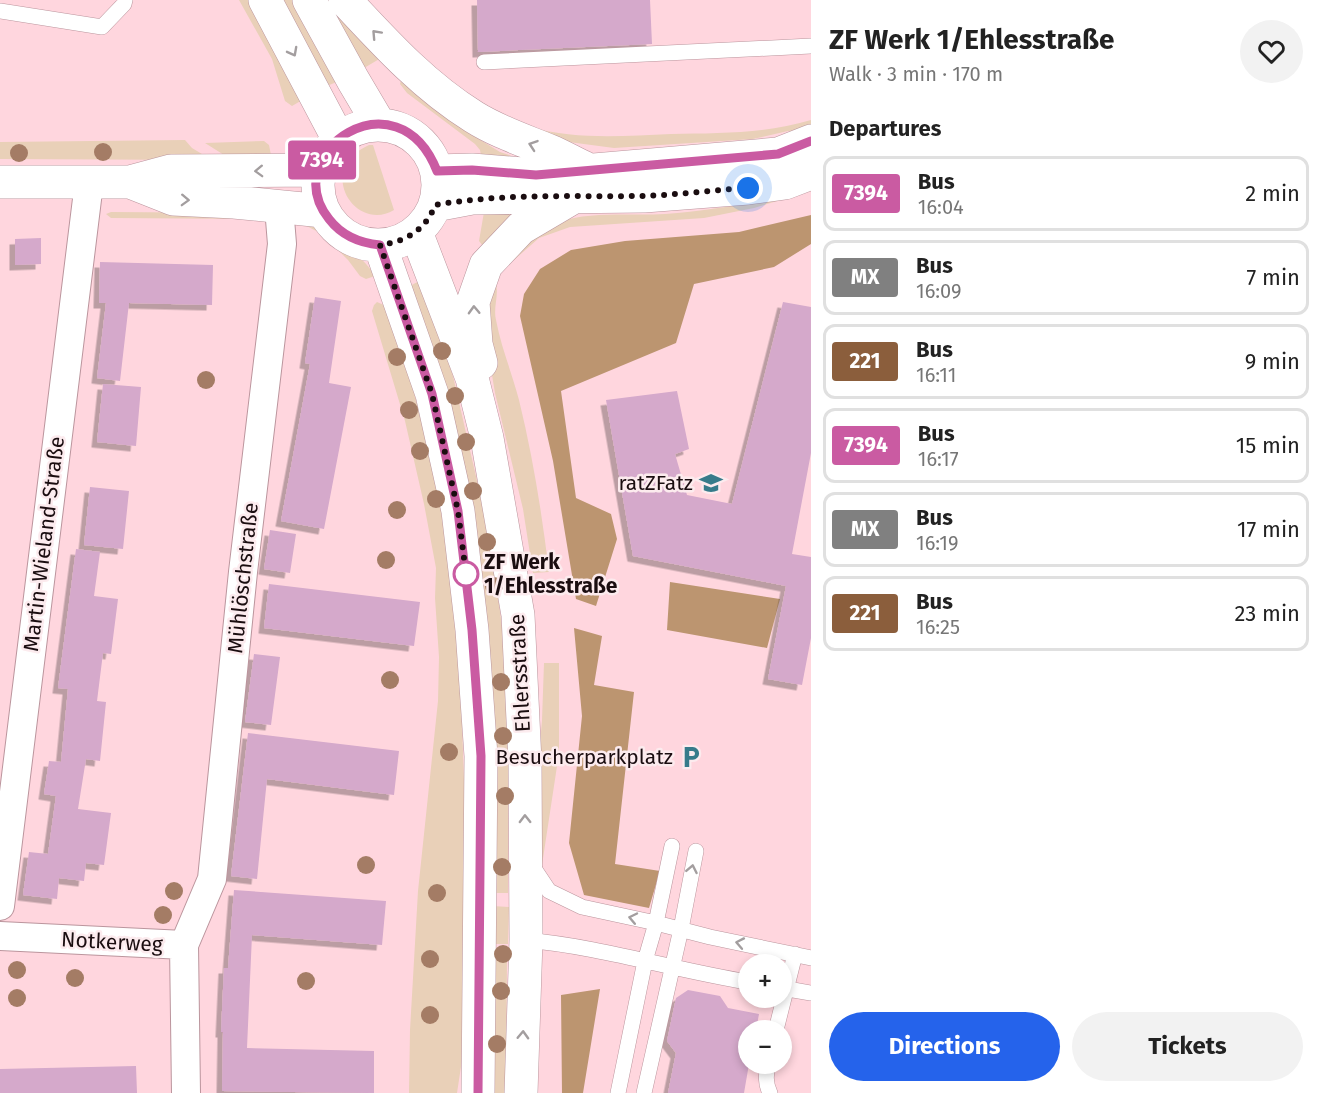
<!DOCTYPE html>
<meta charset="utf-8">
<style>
body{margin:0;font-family:"Fira Sans",sans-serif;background:#f2f2f2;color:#222;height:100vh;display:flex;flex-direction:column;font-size:22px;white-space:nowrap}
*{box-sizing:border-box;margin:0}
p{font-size:20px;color:#767676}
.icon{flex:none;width:33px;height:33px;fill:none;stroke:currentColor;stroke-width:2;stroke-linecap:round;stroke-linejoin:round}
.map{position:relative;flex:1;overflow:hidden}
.details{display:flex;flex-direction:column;background:#fff;width:510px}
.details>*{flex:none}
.badge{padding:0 12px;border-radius:4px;font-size:21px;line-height:39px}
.buttons{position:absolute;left:738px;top:954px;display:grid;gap:12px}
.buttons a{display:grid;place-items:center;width:54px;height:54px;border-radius:50%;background:#fff;box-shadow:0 3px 9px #0003;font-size:30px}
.you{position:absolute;width:30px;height:30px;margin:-15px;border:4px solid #fff;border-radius:50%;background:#1a73e8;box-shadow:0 0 0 9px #1a73e833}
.map>.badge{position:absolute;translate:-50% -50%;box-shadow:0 0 0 3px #fff}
h2{padding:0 18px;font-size:22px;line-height:54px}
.round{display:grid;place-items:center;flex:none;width:63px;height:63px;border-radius:32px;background:#f2f2f2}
.head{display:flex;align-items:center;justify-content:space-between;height:102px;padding:0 18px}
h1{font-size:28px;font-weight:700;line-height:45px}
.button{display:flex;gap:12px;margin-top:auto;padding:12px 18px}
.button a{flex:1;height:69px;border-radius:36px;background:#2563eb;color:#fff;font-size:24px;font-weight:700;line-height:69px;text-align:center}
.button a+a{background:#f2f2f2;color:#222}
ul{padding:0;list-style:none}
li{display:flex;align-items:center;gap:18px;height:75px;margin:0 12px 9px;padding:0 6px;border:3px solid #e0e0e0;border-radius:12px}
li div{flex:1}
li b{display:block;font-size:22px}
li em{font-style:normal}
li .badge{min-width:66px;font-weight:700;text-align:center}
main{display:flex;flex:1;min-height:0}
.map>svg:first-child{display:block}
</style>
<main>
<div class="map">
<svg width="811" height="1093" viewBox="0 0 811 1093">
<defs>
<filter id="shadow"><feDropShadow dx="-5.5" dy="5.5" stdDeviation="0" flood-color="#0004"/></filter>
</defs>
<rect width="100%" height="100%" fill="#ffd6de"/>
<!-- green -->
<path fill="#e9d0b8" d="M239,0H252L304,99L292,106L285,101L272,59Z
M277,0H295L339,81L322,88Z
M324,0L381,58L359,71Z
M402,77L469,133L500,152L530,162L482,161L480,150L475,144L407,93L400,84Z
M463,96C485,106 507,120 530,127C576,140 623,136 671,134C718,133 765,134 811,120V130L788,131L753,139L614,148L546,139L515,128Z
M185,140L192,148L212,160L0,159V142Z
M264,141L269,145L271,155L232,160L205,143Z
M369,145H373L394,210C356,233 314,170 369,145Z
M811,191L754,208L704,218L570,227L539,238L514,260L507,259C521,244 540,230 559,222C590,211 633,216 665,214C714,211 763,200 811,191Z
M527,207C510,219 495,230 483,246L479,241L484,212Z
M111,212L262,213L261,219L111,218L106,214Z
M297,221H310C318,227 325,234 332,240C352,256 360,252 375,276L366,279L360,276L348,260L322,234Z
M421,280L453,376L486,520L500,611L509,685L508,893H490L491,742L408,287Z
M496,284C499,295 493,308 496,320C501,347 512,373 519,400C533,457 542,514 549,572L533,573L523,509L495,393L483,321Z
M377,302L386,306L414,392L435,475L450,564L460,665L464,780V1047L457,1093H409L410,1030L418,891L438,701L439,657L435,598L436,568L424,504L405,421L372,311L374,305Z
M544,663H559V753L542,865L535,851L533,830L542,720Z
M492,906L509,907L508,944H490Z
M489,957L507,958L506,1093H489Z"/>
<!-- forest -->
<path fill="#bc9570" d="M811,215V244L774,267L694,284L676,343L561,391L576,498L611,514L617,539L596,606L576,599L553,461L520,316L524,294L540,269L571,250L625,241L739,232Z
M670,582L780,599L767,648L667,630Z
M574,628L602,636L594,685L634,692L615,864L660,871L649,908L584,895L569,843L582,716Z
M600,989L583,1093H562L561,995Z"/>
<!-- building -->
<path fill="#d5a9cb" filter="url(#shadow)" d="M477,0H650L652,44L478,52Z
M41,238V264L15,265V239Z
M100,262L213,265L212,305L129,303L120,381L97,378L106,303H99Z
M315,297L341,301L329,383L351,387L324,529L281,521L310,364L305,363Z
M783,302L811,307V453L792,554L811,557V638L802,685L768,679L786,586L633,556L606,400L677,391L689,449L675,454L687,495L732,504Z
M103,384L141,387L136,446L97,442Z
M90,487L129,491L123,549L84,545Z
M270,530L296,534L290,573L264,569Z
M76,549L100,552L94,596L118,599L111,654L103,653L97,701L106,702L100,761L86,759L78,809L111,813L104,865L86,863L84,881L59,878L57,899L23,895L29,852L48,854L56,796L44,794L49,761L61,762L68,689L58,688Z
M269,584L420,602L414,646L264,628Z
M254,654L280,657L271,725L245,722Z
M248,733L399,751L394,795L267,779L257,879L231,876Z
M234,890L386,901L382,945L252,935L247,1048L374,1051V1093L222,1091L223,1032H221L224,968H228Z
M688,990L720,996L728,1008L759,1014L756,1030H748L749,1064L744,1093H668L676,1053L667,1041L676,998Z
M136,1066L137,1093H0V1069Z"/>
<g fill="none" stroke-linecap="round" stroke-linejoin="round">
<!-- lane casing -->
<g stroke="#bb959d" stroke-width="16">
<path id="lane" d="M0,11L102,27L124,4L125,0
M484,62L811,46
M531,864L549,891L582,907L656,923L710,937L811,958
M526,940C602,947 674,970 748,982
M782,988L811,993
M776,1030L795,954
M768,1064C766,1074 765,1083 770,1093
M618,1093L645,961L656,923L672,846
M644,1093L681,929L696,851"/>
</g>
<!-- street casing -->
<g stroke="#bb959d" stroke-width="30">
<path id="street" d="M0,906L89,183
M0,936L184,945
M186,1093L184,945L212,879L243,572L282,244L279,207"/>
</g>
<!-- secondary casing -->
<g stroke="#bb959d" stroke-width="34">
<path id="secondary" d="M265,0L338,138
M309,0L353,80L379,124
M345,0C385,43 424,86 474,117C498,132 523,140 550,151C562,156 574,163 587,169
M318 185a60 60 0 1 1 120 0a60 60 0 1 1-120 0Z
M437,171L472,170L536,175L778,154L811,141
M0,182H130L171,171L317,170
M130,182L173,199L234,202L323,211
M435,205L472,198L644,196L748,188L785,183L811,173
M416,232L472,378L487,438L518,615L525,762L526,940L521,1093
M380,245L432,394L458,511L472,630L481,756L478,1093
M481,363L476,344L473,302L486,265L521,228L577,195"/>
</g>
<!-- lane -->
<use href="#lane" stroke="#fff" stroke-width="15"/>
<!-- street -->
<use href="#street" stroke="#fff" stroke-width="28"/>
<!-- secondary -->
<use href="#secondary" stroke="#fff" stroke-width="33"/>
</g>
<!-- trees -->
<g fill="#a47c65">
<circle cx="103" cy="152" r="9"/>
<circle cx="19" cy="153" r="9"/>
<circle cx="442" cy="351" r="9"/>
<circle cx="397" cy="357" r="9"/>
<circle cx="206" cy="380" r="9"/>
<circle cx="455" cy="396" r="9"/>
<circle cx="409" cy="410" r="9"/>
<circle cx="466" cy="442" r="9"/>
<circle cx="420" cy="451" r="9"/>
<circle cx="473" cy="491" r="9"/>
<circle cx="436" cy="499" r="9"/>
<circle cx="397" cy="510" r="9"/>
<circle cx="487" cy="542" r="9"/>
<circle cx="386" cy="560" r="9"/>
<circle cx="494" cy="586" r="9"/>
<circle cx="390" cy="680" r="9"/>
<circle cx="501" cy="682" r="9"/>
<circle cx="503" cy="736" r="9"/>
<circle cx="449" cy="752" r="9"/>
<circle cx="505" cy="796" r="9"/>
<circle cx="366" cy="865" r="9"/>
<circle cx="502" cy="867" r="9"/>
<circle cx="174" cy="891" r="9"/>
<circle cx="437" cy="893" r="9"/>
<circle cx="163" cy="915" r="9"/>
<circle cx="503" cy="954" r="9"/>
<circle cx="430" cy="959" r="9"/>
<circle cx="17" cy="970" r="9"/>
<circle cx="75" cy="978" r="9"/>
<circle cx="306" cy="981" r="9"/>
<circle cx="501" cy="991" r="9"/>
<circle cx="17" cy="998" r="9"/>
<circle cx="430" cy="1015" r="9"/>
<circle cx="497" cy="1044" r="9"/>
</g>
<!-- one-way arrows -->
<defs><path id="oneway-chevron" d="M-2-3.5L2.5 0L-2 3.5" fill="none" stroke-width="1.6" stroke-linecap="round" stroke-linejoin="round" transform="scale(1.5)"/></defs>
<g stroke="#a39e9f">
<use href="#oneway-chevron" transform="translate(376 34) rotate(-133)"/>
<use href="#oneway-chevron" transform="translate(293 52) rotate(62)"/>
<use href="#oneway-chevron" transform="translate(533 145) rotate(-161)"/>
<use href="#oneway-chevron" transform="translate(259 171) rotate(178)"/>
<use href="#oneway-chevron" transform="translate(185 200) rotate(2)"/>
<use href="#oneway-chevron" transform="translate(474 310) rotate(-92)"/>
<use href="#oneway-chevron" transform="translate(525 819) rotate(-91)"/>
<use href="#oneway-chevron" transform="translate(692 869) rotate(-79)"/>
<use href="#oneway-chevron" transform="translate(633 918) rotate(-168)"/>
<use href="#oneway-chevron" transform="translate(740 943) rotate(-169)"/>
<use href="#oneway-chevron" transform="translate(523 1035) rotate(-88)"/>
</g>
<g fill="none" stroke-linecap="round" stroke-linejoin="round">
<!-- line casing -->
<g stroke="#fff" stroke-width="14">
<path id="line" d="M478,1093L481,756L472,630L458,511L432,394L380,245C359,243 342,236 329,219C276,152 398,71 437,171L472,170L536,175L778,154L811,141"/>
</g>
<!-- line -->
<use href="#line" stroke="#ca5ba2" stroke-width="9"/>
<!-- walk -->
<path stroke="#1a0d10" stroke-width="6" stroke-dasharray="0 10.8" d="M466,574L467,582L458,511L432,394L380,245C405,242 426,230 435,205C503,193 573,197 642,196C677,195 713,190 748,188"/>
</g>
<!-- icons -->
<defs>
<g id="school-bare" transform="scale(1.8)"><path d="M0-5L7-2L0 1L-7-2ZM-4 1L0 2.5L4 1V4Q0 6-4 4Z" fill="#377b8a" stroke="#fcebee" stroke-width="2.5" paint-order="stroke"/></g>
<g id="parking-bare" transform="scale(1.8)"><path d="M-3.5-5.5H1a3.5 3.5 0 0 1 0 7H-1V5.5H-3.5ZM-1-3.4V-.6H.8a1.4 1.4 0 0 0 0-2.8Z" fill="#377b8a" stroke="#fcebee" stroke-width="2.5" paint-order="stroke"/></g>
</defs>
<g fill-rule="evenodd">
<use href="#school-bare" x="711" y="483"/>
<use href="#parking-bare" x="691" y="757"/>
</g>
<!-- markers -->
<circle fill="#fff" stroke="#ca5ba2" stroke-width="3" cx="466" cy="574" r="12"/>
<g text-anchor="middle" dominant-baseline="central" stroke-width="5" stroke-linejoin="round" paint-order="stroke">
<!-- poi labels -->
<g font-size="21" fill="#1a0d10" stroke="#fcebee" text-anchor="end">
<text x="693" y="483">ratZFatz</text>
<text x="673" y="757">Besucherparkplatz</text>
</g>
<!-- street labels -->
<g font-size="21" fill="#1a0d10" stroke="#fcebee">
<text transform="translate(44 544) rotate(-83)">Martin-Wieland-Straße</text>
<text transform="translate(243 578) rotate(-84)">Mühlöschstraße</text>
<text transform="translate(520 673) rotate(-93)">Ehlersstraße</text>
<text transform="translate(112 942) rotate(3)">Notkerweg</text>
</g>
<!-- stop labels -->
<g font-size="21" font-weight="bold" fill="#1a0d10" stroke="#fcebee" text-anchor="start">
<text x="484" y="562">ZF Werk<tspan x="484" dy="24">1/Ehlesstraße</tspan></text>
</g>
</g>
</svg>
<div class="buttons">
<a>+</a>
<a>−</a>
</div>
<div class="you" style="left:748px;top:188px"></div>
<b class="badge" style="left:322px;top:160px;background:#ca5ba2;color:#fff">7394</b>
</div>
<section class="details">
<div class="head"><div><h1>ZF Werk 1/Ehlesstraße</h1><p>Walk · 3 min · 170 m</p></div><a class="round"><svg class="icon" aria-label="heart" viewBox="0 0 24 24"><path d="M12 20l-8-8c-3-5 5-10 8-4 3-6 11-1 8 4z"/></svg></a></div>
<h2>Departures</h2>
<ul>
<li><span class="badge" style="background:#ca5ba2;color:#fff">7394</span><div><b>Bus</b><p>16:04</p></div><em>2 min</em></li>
<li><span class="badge" style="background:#808080;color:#fff">MX</span><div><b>Bus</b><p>16:09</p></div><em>7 min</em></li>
<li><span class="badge" style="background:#8b5e3c;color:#fff">221</span><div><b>Bus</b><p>16:11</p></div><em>9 min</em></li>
<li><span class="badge" style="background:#ca5ba2;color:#fff">7394</span><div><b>Bus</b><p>16:17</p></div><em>15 min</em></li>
<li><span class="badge" style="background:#808080;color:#fff">MX</span><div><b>Bus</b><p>16:19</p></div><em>17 min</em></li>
<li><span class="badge" style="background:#8b5e3c;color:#fff">221</span><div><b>Bus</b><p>16:25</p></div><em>23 min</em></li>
</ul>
<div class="button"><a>Directions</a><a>Tickets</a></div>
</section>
</main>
